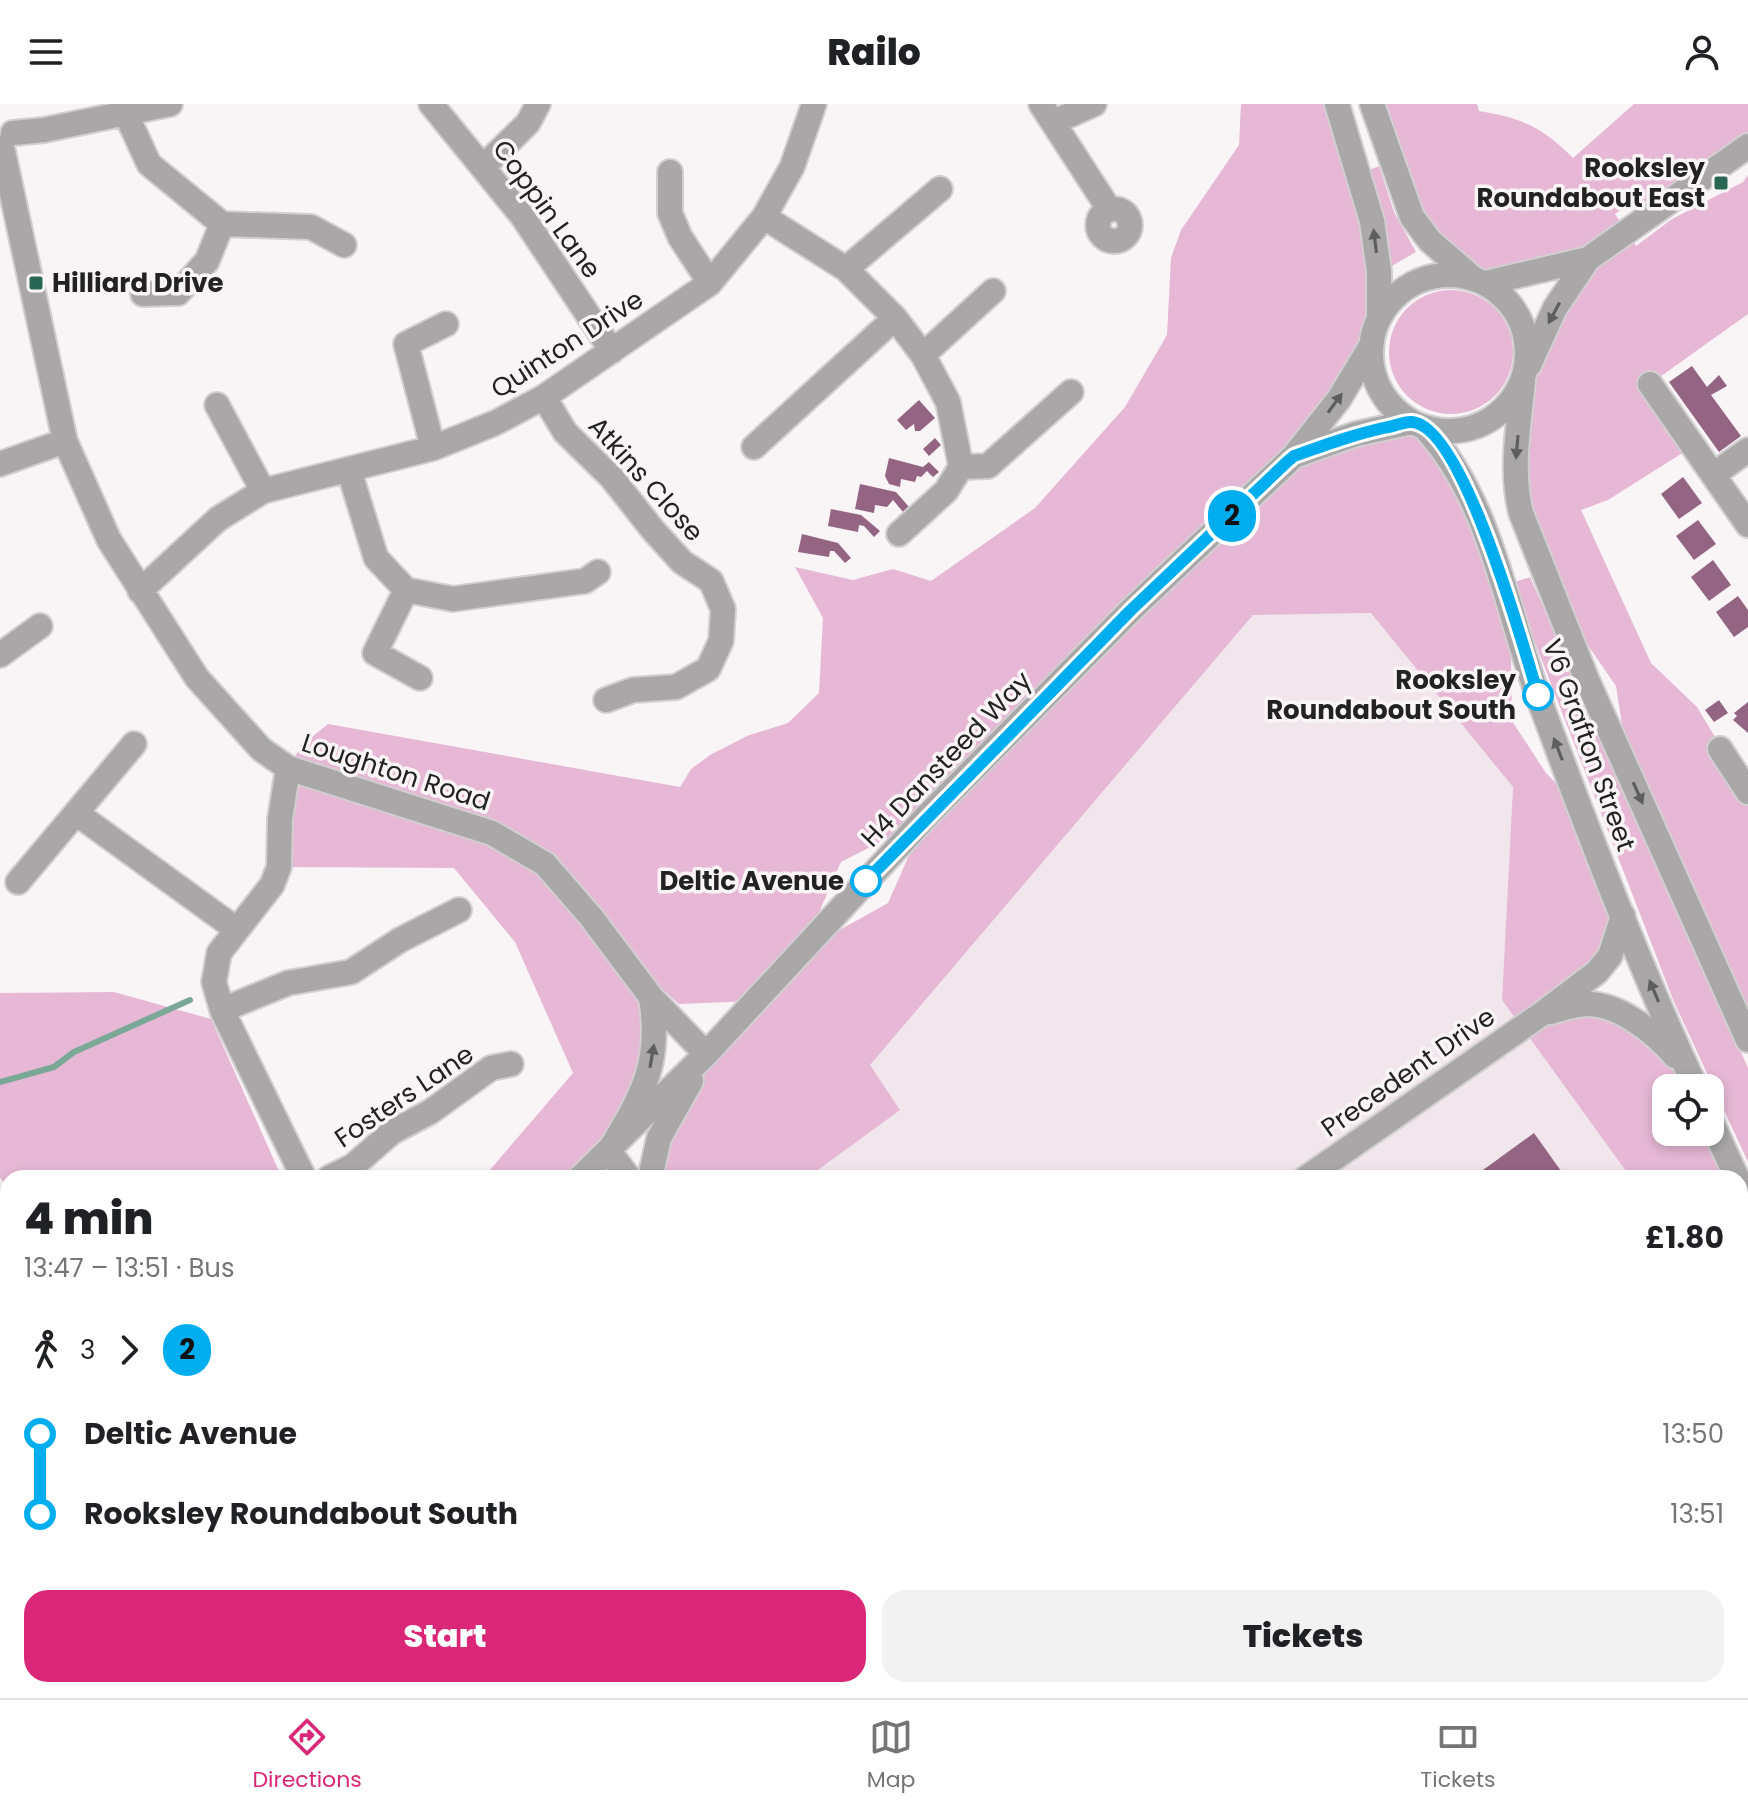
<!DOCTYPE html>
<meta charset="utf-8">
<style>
body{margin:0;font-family:Poppins,sans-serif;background:#f2f2f2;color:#202124;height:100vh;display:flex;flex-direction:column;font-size:30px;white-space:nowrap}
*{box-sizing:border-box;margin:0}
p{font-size:26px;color:#757577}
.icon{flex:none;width:44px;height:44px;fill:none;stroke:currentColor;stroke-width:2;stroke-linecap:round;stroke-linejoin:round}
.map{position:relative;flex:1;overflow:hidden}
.side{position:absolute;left:0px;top:1066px;width:1748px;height:528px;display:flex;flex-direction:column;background:#fff;border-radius:24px 24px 0 0;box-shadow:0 4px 12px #0003}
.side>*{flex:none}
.badge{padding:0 16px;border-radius:26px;font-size:28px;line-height:52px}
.fabs{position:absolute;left:1652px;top:970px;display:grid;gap:16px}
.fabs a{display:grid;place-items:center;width:72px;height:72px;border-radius:16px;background:#fff;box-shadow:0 4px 12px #0003;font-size:40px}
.map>.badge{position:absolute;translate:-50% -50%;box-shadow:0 0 0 4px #fff}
.legs{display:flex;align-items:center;gap:12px;height:88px;padding:0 24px;font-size:26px}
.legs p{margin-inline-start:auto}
.head{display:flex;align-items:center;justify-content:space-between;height:136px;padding:0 24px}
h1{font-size:44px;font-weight:800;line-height:60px}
.action{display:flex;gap:16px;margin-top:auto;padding:16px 24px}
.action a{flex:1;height:92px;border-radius:24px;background:#db2777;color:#fff;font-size:32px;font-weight:800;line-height:92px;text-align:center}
.action a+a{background:#f2f2f2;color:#202124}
ul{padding:0 24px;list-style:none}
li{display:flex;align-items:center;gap:28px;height:80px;font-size:30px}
li i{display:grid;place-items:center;width:12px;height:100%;margin:0 10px;background:currentColor}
li i::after{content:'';width:20px;height:20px;margin:-10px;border:6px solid;border-radius:50%;background:#fff}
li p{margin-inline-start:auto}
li:first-child i{background:linear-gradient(#0000 50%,currentColor 0)}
li:last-child i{background:linear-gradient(currentColor 50%,#0000 0)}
header{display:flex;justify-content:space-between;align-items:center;height:104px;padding:0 24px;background:#fff;font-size:36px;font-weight:800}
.tab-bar{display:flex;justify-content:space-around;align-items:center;height:112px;border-top:2px solid #e0e0e0;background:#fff;font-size:22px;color:#757577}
.tab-bar a{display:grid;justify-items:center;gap:4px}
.tab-bar .selected{color:#db2777}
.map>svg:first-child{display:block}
</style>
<header><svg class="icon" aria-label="menu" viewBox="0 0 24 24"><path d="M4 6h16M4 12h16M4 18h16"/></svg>Railo<svg class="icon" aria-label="person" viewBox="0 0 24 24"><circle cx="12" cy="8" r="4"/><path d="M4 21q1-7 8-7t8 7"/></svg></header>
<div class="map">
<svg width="1748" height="1594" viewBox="0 0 1748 1594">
<rect width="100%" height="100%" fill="#f9f5f7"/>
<!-- built -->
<path fill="#f1e6ec" d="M1372,509L1513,683L1502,896L1631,1074H807L899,1006L869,961L1253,511Z
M1740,1224L1748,1235V1287L1740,1337Z
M1748,1448V1594H1545L1552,1586H1740V1453Z
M454,1586H1507L1496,1594H462Z"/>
<!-- green -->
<path fill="#e6b8d5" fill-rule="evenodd" d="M1241,0H1337L1379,213L1371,242L1295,351L1412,318L1442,343L1517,521L1511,550L1512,617L1546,669L1581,705L1623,812L1575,884L1616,908L1696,984H1666V1028H1710L1737,1074H1631L1502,896L1513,683L1371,509L1253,511L870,961L900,1006L807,1074H650L706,950L755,897L679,900L653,877L600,804L548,762L642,905L648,921L637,988L594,1047L564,1074H483L573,969L515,838L454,764L279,763L288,664L302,641L328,620L680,683L691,665L710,651L747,632L788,619L819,589L823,514L795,463L853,476L893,465L931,477L1035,404L1125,303L1167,231L1171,154L1181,126L1239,41ZM925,715L888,799L802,847L841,758Z
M1379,0H1477L1479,7C1522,14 1542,23 1573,54L1634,0H1748V42L1647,113L1633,97L1615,110L1636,142L1672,115L1743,78L1748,71V210L1650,280L1692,343L1608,396L1581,406L1651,559L1697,603L1748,688V936L1630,672L1616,582L1553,491L1521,409L1523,277L1587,156L1486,179L1430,137Z
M1379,62L1394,108L1416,148L1390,163L1389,138L1369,66Z
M1389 248a62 62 0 1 1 124 0a62 62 0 1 1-124 0Z
M1530,473L1748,964V1058L1674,898L1512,479Z
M114,888L211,915L282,1074H8V1084L0,1074V889Z
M1740,1080L1748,1097V1235L1740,1224Z
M0,1173L8,1182V1570L0,1577Z
M1748,1287V1402C1730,1375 1743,1318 1748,1287Z
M82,1586H357L364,1594H73Z"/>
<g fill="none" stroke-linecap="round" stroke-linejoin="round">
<!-- stream -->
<path stroke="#7aa897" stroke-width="6" d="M0,978L54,963L74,948L190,896"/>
</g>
<!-- building -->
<path fill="#946583" d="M1692,262L1707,283L1719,271L1727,282L1711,291L1741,332L1719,348L1669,278Z
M919,296L935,314L920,327H915L914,320L906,326L897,316Z
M935,334L941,341L929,352L923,345Z
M889,354L923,363L929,358L939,368L933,373L927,367L921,373L917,372L915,378L901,375L900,383L889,380L885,372Z
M1683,373L1702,399L1679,415L1661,390Z
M860,380L896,388L909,403L903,408L893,396L887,403L875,401L874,409L855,405Z
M831,405L861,411L880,427L874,433L864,422L859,421L858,428L828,422Z
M1698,416L1716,440L1694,456L1676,432Z
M802,430L838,439L851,454L845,459L834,447H830L829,453L798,448Z
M1713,456L1731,481L1709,497L1691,473Z
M1738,492L1748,506V523L1734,533L1716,508Z
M1719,596L1728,609L1714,618L1705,606Z
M1748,598V629L1733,616L1737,612L1734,609Z
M1534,1029L1566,1074H1472Z
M694,1586H823L811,1594H682Z
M1136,1586H1197L1203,1594H1125Z
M1305,1586H1413L1401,1594H1310Z"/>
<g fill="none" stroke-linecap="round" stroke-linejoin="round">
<!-- minor casing -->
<g stroke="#d2cfd1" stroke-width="28">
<path id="minor" d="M431,0L523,113L612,247
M1041,0L1109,105
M1337,0L1372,117L1379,167V213
M1372,0L1412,113L1430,137L1474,175
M126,10L149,60L222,120L311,123L344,141
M1054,18L1094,0
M13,29L44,26L170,0
M2,43L65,337L109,436L197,574L261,645L288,664L492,729L545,760L591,813L651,893L706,950
M484,62L528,19L538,0
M670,68V109L680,133L710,179
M1098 121a16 16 0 1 1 32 0a16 16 0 1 1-32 0Z
M764,113L846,165L895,214L923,251L948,298L961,363
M846,165L940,85
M1371 249a78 78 0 1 1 156 0a78 78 0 1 1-156 0Z
M1486,179L1588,155
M143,190L178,189L207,157L222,120
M923,251L993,187
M1529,261L1555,204L1588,155L1748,42
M1523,277C1519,320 1510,366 1521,409L1587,576L1748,936
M1650,280L1748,421
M544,293L565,328L612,374L653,426L682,458L711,477L723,505L721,537L708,565L676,583L633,586L606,596
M217,301L263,387
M1424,323C1492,397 1505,503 1539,595C1587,725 1637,857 1696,984
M754,343L895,214
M433,344L406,240L446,220
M1294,352L1356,330L1412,318
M0,360L65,337
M349,366L376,454L406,486L453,495L585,477L598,468
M1713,371L1748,346
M899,430L946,387L961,363L988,362L1071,288
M406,486L375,549L420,574
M140,487L218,415L263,387L433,344L495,319L544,293L710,179L764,113L792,63L814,0
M0,551L40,522
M1720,645L1748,688
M288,664L280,715L279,763L272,781L219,849L214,878L222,906L304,1074
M76,709L236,825
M18,778L134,640
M222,906L288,879L351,868L400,836L459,806
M1550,908C1562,905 1575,900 1588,900C1620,900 1656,930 1675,952
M1710,1015L1737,1074
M329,1074L353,1062L392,1028L430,1008L491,964L511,960
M580,1074L706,950L925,714L1131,506L1294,352L1339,295L1371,242
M629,1074L609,1047C642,992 662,960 651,893
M650,1074L659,1034L691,977
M1306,1074L1543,909L1597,868L1610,852L1623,812
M1740,1080L1748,1097
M1740,1453L1748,1448
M0,1577L8,1570
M46,1586L53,1594
M991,1586L997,1594
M1541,1594L1552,1586"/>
</g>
<!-- minor -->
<use href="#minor" stroke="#a9a7a8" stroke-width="24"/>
<!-- rail -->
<path stroke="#4f4d4e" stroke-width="6" stroke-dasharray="16 8" stroke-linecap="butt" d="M0,1110L8,1120
M0,1142L8,1152
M373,1586L379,1594
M398,1586L404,1594"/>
</g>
<!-- one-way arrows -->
<defs><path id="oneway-solid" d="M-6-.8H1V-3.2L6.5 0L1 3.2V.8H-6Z" transform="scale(2)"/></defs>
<g fill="#5f5e5f">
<use href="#oneway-solid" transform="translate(1375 137) rotate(-97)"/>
<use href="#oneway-solid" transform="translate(1554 209) rotate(118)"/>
<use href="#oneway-solid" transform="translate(1335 299) rotate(-54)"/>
<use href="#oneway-solid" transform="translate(1517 343) rotate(95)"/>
<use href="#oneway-solid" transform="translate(1558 645) rotate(-111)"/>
<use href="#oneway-solid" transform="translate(1638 689) rotate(66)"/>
<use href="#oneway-solid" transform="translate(1654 887) rotate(-113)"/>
<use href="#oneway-solid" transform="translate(652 952) rotate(-80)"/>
</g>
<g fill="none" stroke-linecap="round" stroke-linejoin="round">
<!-- line-1 casing -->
<g stroke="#fff" stroke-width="18">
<path id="line-1" d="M866,777L1131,506L1288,357L1294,352C1325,341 1355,330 1388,323C1395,322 1405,317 1412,318C1463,322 1524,544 1538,591"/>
</g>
<!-- line-1 -->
<use href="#line-1" stroke="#00adef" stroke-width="12"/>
</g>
<!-- markers -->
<g fill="#296754" stroke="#f9f5f7" stroke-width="3">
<rect x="1713" y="71" width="16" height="16" rx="4"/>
<rect x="28" y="171" width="16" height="16" rx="4"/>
</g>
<g fill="#fff" stroke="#00adef" stroke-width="4">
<circle cx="1538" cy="591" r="14"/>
<circle cx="866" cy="777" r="14"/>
</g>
<g text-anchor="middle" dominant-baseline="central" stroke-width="7" stroke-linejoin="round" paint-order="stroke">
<!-- poi labels -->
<g font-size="26" font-weight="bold" fill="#232223" stroke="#f9f5f7" text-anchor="end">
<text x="1705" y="64">Rooksley<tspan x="1705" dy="30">Roundabout East</tspan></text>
<text x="52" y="179" text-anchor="start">Hilliard Drive</text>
</g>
<!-- street labels -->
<g font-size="26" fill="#232223" stroke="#f9f5f7">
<text transform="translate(547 105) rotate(54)">Coppin Lane</text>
<text transform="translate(567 240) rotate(-33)">Quinton Drive</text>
<text transform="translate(646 375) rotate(48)">Atkins Close</text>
<text transform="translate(1589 641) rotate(70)">V6 Grafton Street</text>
<text transform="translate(946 655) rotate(-46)">H4 Dansteed Way</text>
<text transform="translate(396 668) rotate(18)">Loughton Road</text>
<text transform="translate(1408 968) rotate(-35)">Precedent Drive</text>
<text transform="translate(404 992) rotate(-34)">Fosters Lane</text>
</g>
<!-- stop labels -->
<g font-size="26" font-weight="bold" fill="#232223" stroke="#f9f5f7" text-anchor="end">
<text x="1516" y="576">Rooksley<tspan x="1516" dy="30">Roundabout South</tspan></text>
<text x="844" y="777">Deltic Avenue</text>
</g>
</g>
</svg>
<div class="fabs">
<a><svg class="icon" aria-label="locate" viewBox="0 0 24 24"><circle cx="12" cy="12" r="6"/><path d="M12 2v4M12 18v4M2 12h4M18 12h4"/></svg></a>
</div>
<b class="badge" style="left:1232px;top:412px;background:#00adef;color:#111">2</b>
<section class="side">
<div class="head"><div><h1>4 min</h1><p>13:47 – 13:51 · Bus</p></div><b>£1.80</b></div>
<div class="legs"><svg class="icon" aria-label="walk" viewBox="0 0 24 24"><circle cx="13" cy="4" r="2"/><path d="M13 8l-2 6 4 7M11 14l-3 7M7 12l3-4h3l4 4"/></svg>3<svg class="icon" aria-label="forward" viewBox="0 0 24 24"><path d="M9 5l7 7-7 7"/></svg><b class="badge" style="background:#00adef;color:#111">2</b></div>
<ul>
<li><i style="color:#00adef"></i><b>Deltic Avenue</b><p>13:50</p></li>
<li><i style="color:#00adef"></i><b>Rooksley Roundabout South</b><p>13:51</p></li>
</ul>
<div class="action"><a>Start</a><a>Tickets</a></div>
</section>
</div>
<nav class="tab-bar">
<a class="selected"><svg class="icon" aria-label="directions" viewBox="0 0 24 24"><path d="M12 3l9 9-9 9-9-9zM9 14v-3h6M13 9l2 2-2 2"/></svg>Directions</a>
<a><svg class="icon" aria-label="map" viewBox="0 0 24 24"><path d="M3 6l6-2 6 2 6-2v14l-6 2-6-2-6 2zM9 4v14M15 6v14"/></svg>Map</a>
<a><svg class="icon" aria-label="tickets" viewBox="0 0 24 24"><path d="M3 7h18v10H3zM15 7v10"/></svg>Tickets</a>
</nav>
